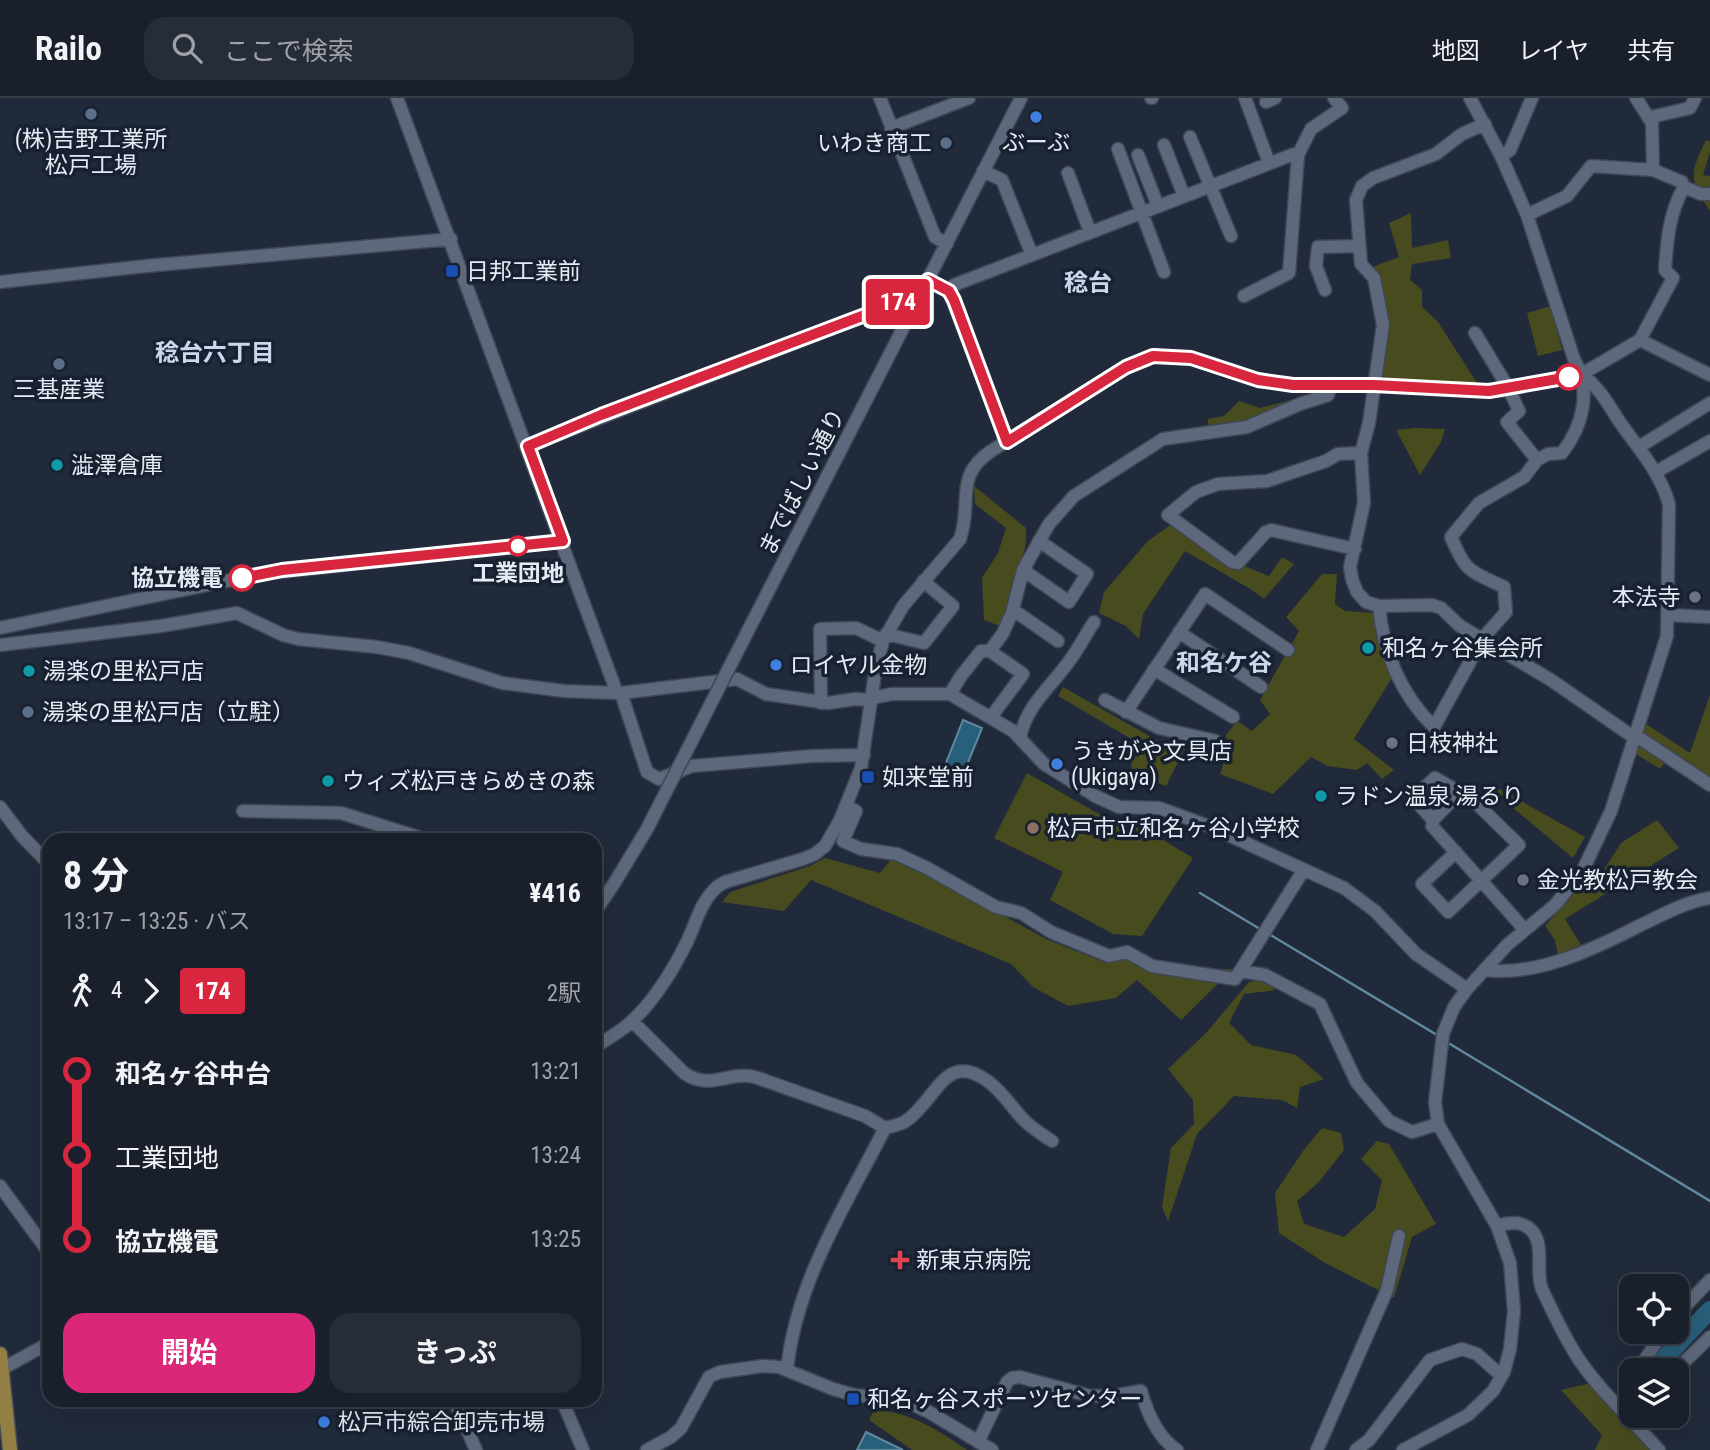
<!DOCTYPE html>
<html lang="ja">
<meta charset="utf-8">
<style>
body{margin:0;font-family:"Roboto Condensed","Noto Sans JP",sans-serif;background:#262d38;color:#f1f3f6;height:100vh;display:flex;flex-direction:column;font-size:26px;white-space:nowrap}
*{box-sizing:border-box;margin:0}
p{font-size:23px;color:#9fa3a9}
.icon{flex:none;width:38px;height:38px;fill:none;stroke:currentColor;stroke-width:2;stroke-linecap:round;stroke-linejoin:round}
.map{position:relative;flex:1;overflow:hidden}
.side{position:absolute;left:42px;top:735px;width:560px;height:574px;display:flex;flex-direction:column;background:#19202c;border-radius:21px;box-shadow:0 7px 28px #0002,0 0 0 2px #373e48}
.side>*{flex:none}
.badge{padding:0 14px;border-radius:5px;font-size:24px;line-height:46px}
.fabs{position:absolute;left:1619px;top:1176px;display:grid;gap:14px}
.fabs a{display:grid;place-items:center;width:70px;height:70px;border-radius:14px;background:#19202c;box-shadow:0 7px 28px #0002,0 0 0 2px #373e48;font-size:35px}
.map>.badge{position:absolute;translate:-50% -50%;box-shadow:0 0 0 4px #fff}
.legs{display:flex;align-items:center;gap:10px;height:77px;padding:0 21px;font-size:23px}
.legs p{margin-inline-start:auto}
.headline{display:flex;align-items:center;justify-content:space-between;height:119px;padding:0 21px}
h1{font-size:38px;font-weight:700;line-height:52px}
.action{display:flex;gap:14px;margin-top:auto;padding:14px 21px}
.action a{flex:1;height:80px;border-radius:21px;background:#db2777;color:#fff;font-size:28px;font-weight:700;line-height:80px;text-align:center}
.action a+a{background:#262d38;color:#f1f3f6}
ul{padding:0 21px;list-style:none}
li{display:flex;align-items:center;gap:24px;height:84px;font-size:26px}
li i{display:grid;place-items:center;width:10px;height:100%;margin:0 9px;background:currentColor}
li i::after{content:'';width:18px;height:18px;margin:-9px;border:5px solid;border-radius:50%;background:#19202c}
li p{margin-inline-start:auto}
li:first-child i{background:linear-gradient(#0000 50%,currentColor 0)}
li:last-child i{background:linear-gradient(currentColor 50%,#0000 0)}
header{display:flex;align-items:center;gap:42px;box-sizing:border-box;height:98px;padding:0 35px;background:#19202c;border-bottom:2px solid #373e48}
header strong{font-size:33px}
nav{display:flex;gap:38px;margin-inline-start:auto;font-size:24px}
.search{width:490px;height:63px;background:#262d38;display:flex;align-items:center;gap:18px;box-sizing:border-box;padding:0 24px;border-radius:21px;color:#9fa3a9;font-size:26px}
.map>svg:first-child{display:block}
</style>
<header>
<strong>Railo</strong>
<div class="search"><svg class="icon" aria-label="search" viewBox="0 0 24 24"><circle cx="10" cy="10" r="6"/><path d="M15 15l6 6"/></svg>ここで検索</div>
<nav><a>地図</a><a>レイヤ</a><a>共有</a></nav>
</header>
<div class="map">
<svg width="1710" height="1352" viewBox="0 0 1710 1352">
<rect width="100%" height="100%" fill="#212a3b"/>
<!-- green -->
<path fill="#484b1e" d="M1706,42L1710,43V54L1703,77L1710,78V113C1689,81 1689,77 1706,42Z
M1411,115L1412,150L1448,142L1451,160L1412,166L1410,182L1422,192V209L1438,224L1477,285L1394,284L1380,276L1383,190L1370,170L1399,159L1389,125Z
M1551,208L1562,252L1538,258L1527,215Z
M1311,297L1246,325L1208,330V321L1224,318L1239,303L1260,310Z
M1415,330L1445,331L1441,344L1420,377L1396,332Z
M974,388L1026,430C1027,456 1022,456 1014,479C1009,496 1007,512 1000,528L984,522L982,480L998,455L1006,430L975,406Z
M1173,425L1249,470L1269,478L1282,459L1294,466L1264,501L1252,492L1185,453L1143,516L1139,541L1126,528L1099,515L1104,494L1148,443Z
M1322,476H1337L1335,506L1345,513L1374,515L1376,530L1393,578L1354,641L1394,672L1382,681L1367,665L1357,672L1327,668L1311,659L1273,696L1220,676L1228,651L1226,637L1237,623L1252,633L1270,616L1260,602L1299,533L1286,519Z
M1063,589L1160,644L1185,650L1166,688L1131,675L1133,642L1058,598Z
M1710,597V685L1670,658L1660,671L1636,656L1646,626L1690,655Z
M1027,675L1113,724L1127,720L1193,760L1142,838L1113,836L1050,802L1063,774L994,740Z
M1498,690L1585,739L1573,760L1512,709L1497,693Z
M1657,722L1679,750L1565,821L1581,847L1558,857L1555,842L1545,828L1575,793L1600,778L1621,745Z
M894,758L1048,842L1106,865L1135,858L1152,872L1233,871L1181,922L1137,882L1116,900L1068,908L1033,889L1011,866L811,782L784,813L722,804L730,794L810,768L825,760L880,775Z
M1265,881L1275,892L1244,896L1229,925L1251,947L1296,957L1324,981L1300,989L1297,1010L1282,1002L1234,998L1197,1036L1168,1123L1162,1109L1171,1050L1194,1026L1193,1002L1168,971L1205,936L1249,884Z
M1322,1030L1341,1035L1344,1052L1318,1085L1297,1103L1304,1126L1344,1139L1375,1111L1382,1082L1361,1061L1377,1043L1389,1046L1436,1126L1412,1139L1394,1200L1325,1165L1279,1135L1275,1095L1303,1053Z
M1591,1285L1650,1352H1595L1602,1337L1561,1292Z
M874,1312C912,1314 937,1332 967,1352H912L869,1322Z"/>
<!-- water -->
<path fill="#285f7a" stroke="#60899f" stroke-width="2" d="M963,622L982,630L965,672L958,669L953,680L942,675Z
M866,1334L903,1352H857Z"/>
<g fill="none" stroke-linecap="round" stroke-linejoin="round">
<!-- stream -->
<path stroke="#60899f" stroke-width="2.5" d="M1200,795L1260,831
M1269,836L1437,937
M1445,943L1710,1103"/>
<!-- river -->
<path stroke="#285f7a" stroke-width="18" d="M1653,1272L1710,1212"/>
<!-- minor casing -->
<g stroke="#3f4754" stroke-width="15">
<path id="minor" d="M397,0L617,595H621L647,674L659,681L692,668L812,658L864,657
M880,0L935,139L947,146
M1151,0H1152
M1245,0L1269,65
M1266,4L1275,0
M1651,19L1690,10L1695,0
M1485,26L1462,36L1436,56L1373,80L1362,88L1356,102L1361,166L1374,180L1383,227L1369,325L1361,355L1364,405L1350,469L1352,481L1357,494L1366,504L1379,508L1432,507L1441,510L1460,528L1551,582L1629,636L1641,641L1710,687
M891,30L969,0
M1190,39L1231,138
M1164,47L1184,98
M1118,51L1164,174
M1138,57L1158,108
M1501,58L1510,52L1532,0
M983,73L1002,82L1032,157
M1068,75L1090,134
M1684,89L1701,96H1710
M1527,117L1567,98L1591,68L1653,72
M928,182L949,193L954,187L1294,56L1298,57L1311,31L1342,10L1334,0
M0,184L146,168L451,141
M1325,192L1316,168L1318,149L1359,148
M949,193L1007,344
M1244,198L1289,175L1298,57
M1475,235L1509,291L1519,313L1507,324L1537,362
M1640,242L1710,277
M528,348L907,201L917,205
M1639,349L1710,305
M1656,374L1710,343
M1355,451L1271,432L1266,434L1238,465L1232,464L1168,417L1196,394L1218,386L1267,383L1326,363L1338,356L1361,355
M1023,472L1069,504L1087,476L1039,443
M1379,508C1383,554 1401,597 1434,629L1483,540L1506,514L1504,489C1470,473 1466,475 1451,439L1479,405L1524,379L1537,362L1548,356L1562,355C1583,328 1592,292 1574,261L1527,117L1501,58L1470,0
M1012,515L1019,516L1058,543
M1667,517L1710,519
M0,530L260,476L563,443
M1179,534L1261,589
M886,536L924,545L953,508L923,483
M0,547L161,528L237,515L283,537L298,541L377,549L409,555L502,585L564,593L617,595
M990,553L1023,576L991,619
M732,564L1021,0
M1154,571L1233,619
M621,595L737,581L766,596L828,605L855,601L872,602
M950,596L961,578L981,553H990L1003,535L1012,515L1023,472L1049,426L1074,398L1163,341L1247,329L1300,306L1328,297L1331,286
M872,600L892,596H950L1013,633L1044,666L1095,698L1119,709L1159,710L1168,713L1211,729L1344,790L1375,813L1416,856L1467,891
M1105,602L1159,630L1216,643
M821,605L820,531L856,530L883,543
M1126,614L1205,496L1288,552
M1020,640C1026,607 1052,588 1070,562C1079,550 1086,536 1094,524
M847,708L856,713L843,743L861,751L897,756L927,770L996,809L1021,815L1051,834L1109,858L1127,854L1152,868L1235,881L1303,773
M0,709L22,738L49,766
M243,713L341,715L418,739L416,742
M1433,722L1460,694
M1456,754L1422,786L1448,814L1519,747L1473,702L1435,680L1413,700L1433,722L1432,728C1463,762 1494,797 1525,832
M595,814L615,784
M1484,872C1536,879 1594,851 1639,828C1662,817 1685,804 1710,800
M1241,873L1265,877L1320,906L1357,985L1389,1023L1412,1034L1438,1026
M632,923L684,975C711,993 727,973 755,979L865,1018L885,1030C846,1107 796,1183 787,1272
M595,949C607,941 620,934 631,924C654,903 673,872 687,844C697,823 700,804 718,788L725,784L803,761L815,756L825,748L840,722L861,670L876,569L883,543L903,508L960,441C973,404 953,379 991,353L1126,269L1153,258L1191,260L1258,282L1293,287H1374L1489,293L1509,291L1582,276L1640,242L1673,180L1665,172C1667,143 1669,115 1684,89L1682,84L1653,72L1652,25L1636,0
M885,1030C892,1028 900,1027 906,1023C937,1002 945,951 989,984C1002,994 1011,1008 1022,1020C1030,1029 1041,1036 1052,1043
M0,1088L47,1152
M1497,1128C1509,1124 1523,1123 1532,1133C1545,1147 1535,1174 1542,1191C1553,1215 1565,1241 1580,1263C1602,1295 1633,1323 1659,1352
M1676,1218L1710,1182
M0,1272L49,1245
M1638,1272L1663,1234
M1676,1272L1710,1239
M454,1302L476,1352
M562,1302L583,1352
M1619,1307L1631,1295
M978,1344L1007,1284L1012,1280L1020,1279L1090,1298H1112L1141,1293C1147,1314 1158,1340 1177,1352
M647,1352L671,1339L681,1330L709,1279L720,1274L763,1268L779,1269L833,1291L854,1297L903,1302L929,1314L992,1352
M1317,1352L1387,1192L1399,1138
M1356,1352L1369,1342L1430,1262L1462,1251L1477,1256L1497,1274H1504
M1403,1352L1468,1317L1493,1293L1504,1274L1510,1251L1514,1213L1510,1165L1497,1128L1438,1026L1435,1004L1443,936L1454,909L1467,891L1507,847L1555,807L1582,774L1611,713L1667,538L1669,406C1660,374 1638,350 1619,323C1607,304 1600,291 1582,276"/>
</g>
<!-- major casing -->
<g stroke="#3f4754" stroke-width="17">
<path id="major" d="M0,1256L10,1352"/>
</g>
<!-- minor -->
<use href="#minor" stroke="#5e687c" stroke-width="12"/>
<!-- major -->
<use href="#major" stroke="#937e44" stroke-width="14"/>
<!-- minor-bridge casing -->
<g stroke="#3f4754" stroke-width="15" stroke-linecap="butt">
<path id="minor-bridge" d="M615,784L647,731L732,564"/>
</g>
<!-- minor-bridge -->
<use href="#minor-bridge" stroke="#5e687c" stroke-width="12"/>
</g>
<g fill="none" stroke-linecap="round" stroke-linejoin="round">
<!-- line-1 casing -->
<g stroke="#fff" stroke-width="16">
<path id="line-1" d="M242,480L282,472L563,443L528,348L601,317L907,201L917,205L928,182L949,193L954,202L1007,344L1126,269L1153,258L1191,260L1258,282L1293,287H1374L1489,293L1569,279"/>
</g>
<!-- line-1 -->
<use href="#line-1" stroke="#d7263d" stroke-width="10"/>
</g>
<!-- markers -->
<g fill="#5c6f8a" stroke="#182130" stroke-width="2.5">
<circle cx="91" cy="16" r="7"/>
<circle cx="946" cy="45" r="7"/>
<circle cx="59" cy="266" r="7"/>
<circle cx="28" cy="614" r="7"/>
</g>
<g fill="#3f7fe0" stroke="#182130" stroke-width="2.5">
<circle cx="1036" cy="19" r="7"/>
<circle cx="776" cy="567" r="7"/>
<circle cx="1057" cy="666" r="7"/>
<circle cx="324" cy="1324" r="7"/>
</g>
<g fill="#1a4fb4" stroke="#182130" stroke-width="2.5">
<rect x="445" y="166" width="14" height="14" rx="3.5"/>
<rect x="861" y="672" width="14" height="14" rx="3.5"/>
<rect x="846" y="1294" width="14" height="14" rx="3.5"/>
</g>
<g fill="#fff" stroke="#d7263d" stroke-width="3.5">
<circle cx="1569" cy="279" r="12"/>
<circle cx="518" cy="448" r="9"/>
<circle cx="242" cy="480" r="12"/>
</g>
<g fill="#0f9aa8" stroke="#182130" stroke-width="2.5">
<circle cx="57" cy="367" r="7"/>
<circle cx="1368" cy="550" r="7"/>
<circle cx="29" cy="573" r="7"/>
<circle cx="328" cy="683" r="7"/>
<circle cx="1321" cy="698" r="7"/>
</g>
<g fill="#6b7280" stroke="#182130" stroke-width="2.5">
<circle cx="1695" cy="499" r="7"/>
<circle cx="1392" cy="645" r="7"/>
<circle cx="1523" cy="782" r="7"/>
</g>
<circle fill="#8d6e63" stroke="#182130" stroke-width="2.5" cx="1033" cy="730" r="7"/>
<path fill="#e0444e" stroke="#182130" stroke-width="2.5" d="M896.5 1151.5h7v7h7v7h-7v7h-7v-7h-7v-7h7z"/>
<g text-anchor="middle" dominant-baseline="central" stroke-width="7" stroke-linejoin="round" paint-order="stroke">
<!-- poi labels -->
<g font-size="23" fill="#e4ebf6" stroke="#182130" text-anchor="start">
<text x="91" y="41" text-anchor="middle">(株)吉野工業所<tspan x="91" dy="26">松戸工場</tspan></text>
<text x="1036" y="44" text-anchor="middle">ぶーぶ</text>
<text x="932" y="45" text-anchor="end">いわき商工</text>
<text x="466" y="173">日邦工業前</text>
<text x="59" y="291" text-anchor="middle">三基産業</text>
<text x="71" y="367">澁澤倉庫</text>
<text x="1681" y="499" text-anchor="end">本法寺</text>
<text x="1382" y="550">和名ヶ谷集会所</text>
<text x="790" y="567">ロイヤル金物</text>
<text x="43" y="573">湯楽の里松戸店</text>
<text x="42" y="614">湯楽の里松戸店（立駐）</text>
<text x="1406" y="645">日枝神社</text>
<text x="1071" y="653">うきがや文具店<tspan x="1071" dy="26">(Ukigaya)</tspan></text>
<text x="882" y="679">如来堂前</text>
<text x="342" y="683">ウィズ松戸きらめきの森</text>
<text x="1335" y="698">ラドン温泉 湯るり</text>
<text x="1047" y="730">松戸市立和名ヶ谷小学校</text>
<text x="1537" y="782">金光教松戸教会</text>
<text x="916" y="1162">新東京病院</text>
<text x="867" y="1301">和名ヶ谷スポーツセンター</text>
<text x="338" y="1324">松戸市綜合卸売市場</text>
</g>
<!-- street labels -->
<g font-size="23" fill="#e4ebf6" stroke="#182130">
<text transform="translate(802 384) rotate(-63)">までばしい通り</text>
</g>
<!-- stop labels -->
<g font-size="23" font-weight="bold" fill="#e4ebf6" stroke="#182130">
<text x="518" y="475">工業団地</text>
<text x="223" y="480" text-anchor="end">協立機電</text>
</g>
<!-- neighbourhood labels -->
<g font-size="24" font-weight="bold" fill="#cbd7ed" stroke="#182130">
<text x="1088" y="185">稔台</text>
<text x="215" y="255">稔台六丁目</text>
<text x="1224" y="565">和名ケ谷</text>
</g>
</g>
</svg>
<div class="fabs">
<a><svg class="icon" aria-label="locate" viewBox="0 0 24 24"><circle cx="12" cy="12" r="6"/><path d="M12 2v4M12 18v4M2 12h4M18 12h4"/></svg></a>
<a><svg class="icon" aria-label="layers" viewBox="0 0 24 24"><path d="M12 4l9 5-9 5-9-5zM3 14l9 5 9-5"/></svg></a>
</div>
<b class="badge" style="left:898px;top:204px;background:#d7263d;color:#fff">174</b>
<section class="side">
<div class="headline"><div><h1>8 分</h1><p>13:17 – 13:25 · バス</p></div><b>¥416</b></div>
<div class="legs"><svg class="icon" aria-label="walk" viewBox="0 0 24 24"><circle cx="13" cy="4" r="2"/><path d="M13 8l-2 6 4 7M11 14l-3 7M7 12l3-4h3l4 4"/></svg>4<svg class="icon" aria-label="forward" viewBox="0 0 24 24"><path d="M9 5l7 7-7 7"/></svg><b class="badge" style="background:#d7263d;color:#fff">174</b><p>2駅</p></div>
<ul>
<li><i style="color:#d7263d"></i><b>和名ヶ谷中台</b><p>13:21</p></li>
<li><i style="color:#d7263d"></i><span>工業団地</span><p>13:24</p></li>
<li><i style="color:#d7263d"></i><b>協立機電</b><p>13:25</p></li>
</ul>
<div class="action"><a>開始</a><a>きっぷ</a></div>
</section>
</div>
